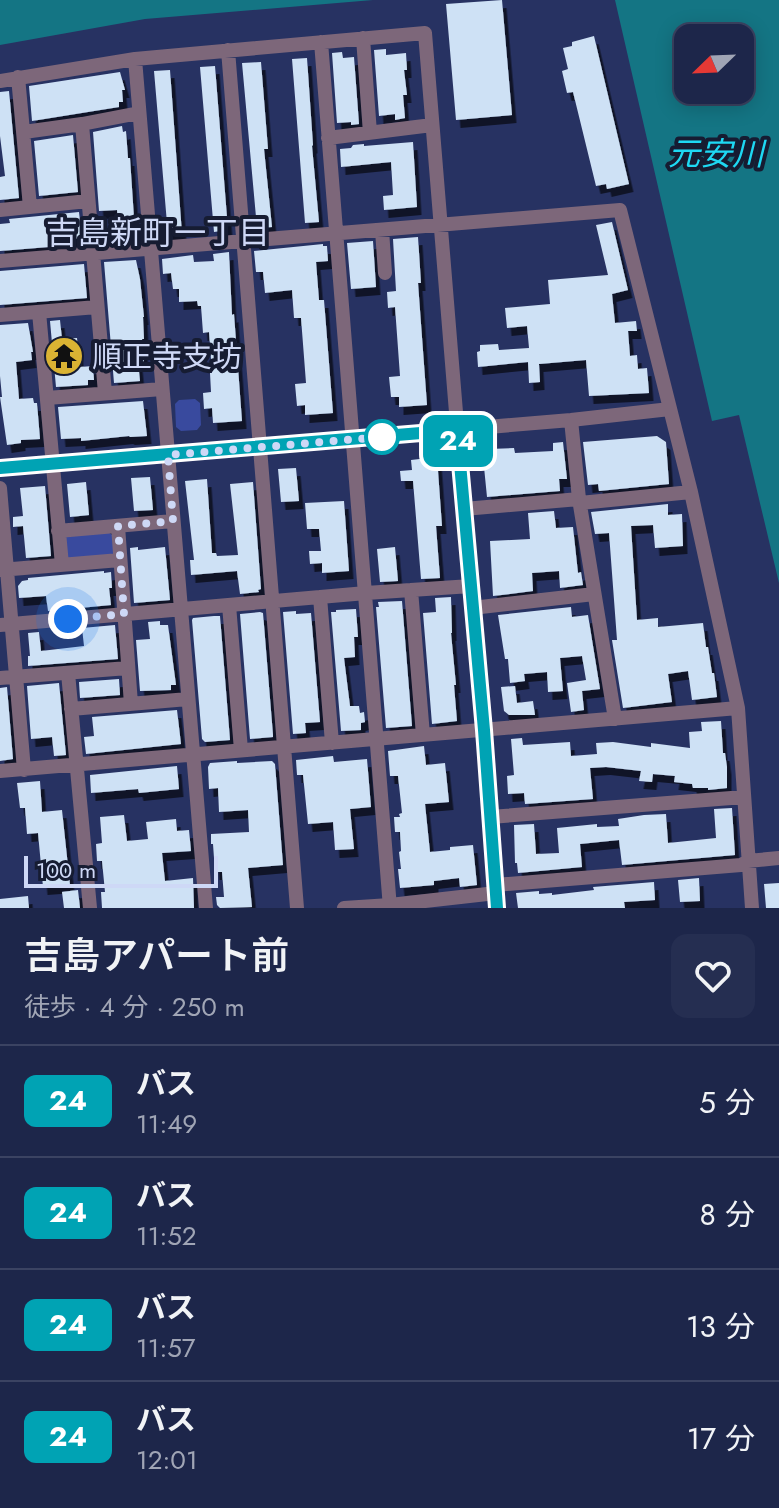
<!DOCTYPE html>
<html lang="ja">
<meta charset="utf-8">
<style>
body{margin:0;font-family:Jost,"Noto Sans JP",sans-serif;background:#252e51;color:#f1f3f6;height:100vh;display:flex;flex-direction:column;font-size:30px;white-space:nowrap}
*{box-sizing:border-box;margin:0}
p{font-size:26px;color:#a0a5b5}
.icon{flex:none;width:44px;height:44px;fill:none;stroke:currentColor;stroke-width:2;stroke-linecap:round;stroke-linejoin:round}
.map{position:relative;height:908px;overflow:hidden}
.details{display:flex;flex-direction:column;background:#1d264a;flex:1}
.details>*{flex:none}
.badge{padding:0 16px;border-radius:12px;font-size:28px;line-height:52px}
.needle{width:52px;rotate:247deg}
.tools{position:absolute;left:674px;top:24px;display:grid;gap:16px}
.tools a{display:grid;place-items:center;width:80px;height:80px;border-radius:16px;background:#1d264a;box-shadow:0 4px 20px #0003,0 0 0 2px #3b4362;font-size:40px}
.scale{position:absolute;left:24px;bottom:20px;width:194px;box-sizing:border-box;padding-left:8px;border:4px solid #ced8f6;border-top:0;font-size:22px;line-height:28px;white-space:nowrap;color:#ced8f6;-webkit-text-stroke:6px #161c32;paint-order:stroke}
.you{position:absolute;width:40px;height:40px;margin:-20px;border:6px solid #fff;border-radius:50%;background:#1a73e8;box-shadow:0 0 0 12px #1a73e833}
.map>.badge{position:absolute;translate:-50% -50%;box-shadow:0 0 0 4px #fff}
.round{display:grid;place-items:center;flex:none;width:84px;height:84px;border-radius:16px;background:#252e51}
.head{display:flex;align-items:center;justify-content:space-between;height:136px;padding:0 24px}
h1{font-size:38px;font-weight:600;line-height:60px}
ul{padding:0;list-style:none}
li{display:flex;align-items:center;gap:24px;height:112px;padding:0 24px;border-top:2px solid #3b4362}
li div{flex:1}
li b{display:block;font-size:30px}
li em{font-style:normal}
li .badge{min-width:88px;font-weight:700;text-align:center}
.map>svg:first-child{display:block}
</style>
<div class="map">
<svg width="779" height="908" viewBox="0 0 779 908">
<defs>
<filter id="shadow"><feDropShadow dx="4.5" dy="8" stdDeviation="0" flood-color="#0009"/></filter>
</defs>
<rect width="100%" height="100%" fill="#273262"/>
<!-- green -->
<path fill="#394a9e" d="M195,399L200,403L201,425L197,430L181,431L176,427L175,404L179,400Z
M105,530L112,535L114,553L108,558L70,563L65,557L64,538L70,533Z"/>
<!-- water -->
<path fill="#147584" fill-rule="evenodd" d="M0,0H373L145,19L0,45Z
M615,0H779V583L739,415L712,421ZM740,38V90H688V38Z"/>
<!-- building -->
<path fill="#cee1f5" filter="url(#shadow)" d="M502,0L512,115L456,120L446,4Z
M594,36L629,184L607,189L606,184L596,186L573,92L567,93L562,71L568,69L563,48L572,46V42Z
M386,49V55L406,53L407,70H404L407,95H403L405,118L395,120V114L379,116L374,50Z
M342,52L343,58L354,57L359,124L351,125V122L337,123L332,53Z
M307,58L313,145L312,146L319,222L305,223L292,59Z
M261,62L268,149H264L272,227L257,228L242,63Z
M215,66L228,230L214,232L200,67Z
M170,70L182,234L168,235L154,71Z
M120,72L125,90H122L123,102H119V107L32,121L29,86Z
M9,91L19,198L0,200V177L5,176L0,136V92Z
M122,126L123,132L126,131L128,158H130L134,218L137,234L119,236L117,210L99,211L93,132Z
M73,135L78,192L39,196L34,141Z
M413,142L417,207L384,210L383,196L393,195L391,162L341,167L340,149L351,148L353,145L364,144V146Z
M79,212L82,238L72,239L73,245L0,251V224L10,223L9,219Z
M612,222L628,290L612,294L615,323L636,321L637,331H628L630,356L637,355L638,369L647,368L649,393L589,396L586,360L539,364L540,382L529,383L528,362L478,367L477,352L480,351V345L498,344L499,350L529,348L527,326L507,328L505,308L550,304L548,280L608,275L596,225Z
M418,237L421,283H418L427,405L399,407V397H391L389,377L400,376L395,307L388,308L387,292L396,291L393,239Z
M373,241L376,287L351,289L347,243Z
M323,244V246H327L328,261L316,262L319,300H324L333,413L305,415V405L297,406L295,384L306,383L301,318H294L292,290L265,293L263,272H256L254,251Z
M229,252L232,315L234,314L242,421L213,423L212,408L204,409L203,393L211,392L210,373H212L209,332L203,333L201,306H198L197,301L179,302V289H173L171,273L163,274L162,259L193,255L194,262L214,261L213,254Z
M136,260L140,279L144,317H143L144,339H142L144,361L138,362L140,381L114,383L104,262Z
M84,264L87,298L0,305V271Z
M60,320L62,339L77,338L80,367L93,366L94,380H88V385L56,387L50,321Z
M28,323L33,352H31L32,360L16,362L19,399L33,398L34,403H37L40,439L21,440V443L7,445L0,397H2L0,376V325Z
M143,401L147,436L130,437L129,436L81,441V438L61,439L58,407Z
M657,436L666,442L669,484L599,491L598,484L588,485L583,442Z
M563,442L567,479H559L560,491L487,497L483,457L489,449L514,448L515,453L553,451V443Z
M437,457L442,526H436L440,578L421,579L413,481H401L400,471L412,470L411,460Z
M296,468L299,501L281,502L278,469Z
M150,477L153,510L134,511L131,478Z
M207,479L212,553H216L217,556L238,555L230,484L253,482L261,589L258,590L259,592L240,594L237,571L191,575L190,560H194L185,481Z
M86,482L89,515L70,517L67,484Z
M45,486L51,556L26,558L23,526L13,527V517L23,516L20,488Z
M344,501L349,571L322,573V563L310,564L309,551H321L319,529H307L305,503Z
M668,504V515L682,514L683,546L655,548L653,525L631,526L637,620L658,618V627L703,623L706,647H708L712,673H714L717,697L692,700L688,671L668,674L672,702L623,708L612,640H617L609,533L595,534L591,512Z
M554,511L556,528L573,527L578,573L581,572L583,585L560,588L559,571L532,573L533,591L493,596L490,541L530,539L528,513Z
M138,547V550L165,547L170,600L134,603L130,548Z
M395,547L398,581L380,582L377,549Z
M104,571V573L111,572L112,588H109L111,605L48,611L46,596L19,598L18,586L22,581L28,580V578Z
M451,597L452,633H451L456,685H454L457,721L432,724L423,613L436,612L435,598Z
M402,601L412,726L386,728L376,607H379L378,602Z
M571,607L572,617L588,615L600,689L582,691L584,710L571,712L567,683L586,680L582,656L560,658L563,691L548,692L547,672L524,674L525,681L510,683L508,659H505L498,615Z
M356,609L358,637H354L355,657L344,658L350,706H359L360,713L364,712L365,722L361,723V730L341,731L331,612H336V610Z
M296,611V614L311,613L320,722L305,723L306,733L293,734L283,612Z
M260,612L263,613L273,735V737L250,739L240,614Z
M214,616H220L230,740L205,742L202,739L192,620L193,618Z
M160,621V625H168L176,685H171V690L140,691L136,640L150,639L148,622Z
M115,625L118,659L28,666V656H30L28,633L39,632L41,651L84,646L82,628Z
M119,679L120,695L80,698L79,682Z
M59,683L66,755L54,756L52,737L31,739L27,686Z
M515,686L517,703L533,701L535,715H509L504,711L501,687Z
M7,687L13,759L0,761V688Z
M177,710L181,744L86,754L84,737L94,736L92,717Z
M721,721L723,753H725L727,767V788L708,790V788H693L692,784L674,782L675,776L653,774L652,782L639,781L641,771L606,767L590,768L593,799L525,804L524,793L508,794L507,776L514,775L511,739L522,738L523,745L570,742L571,756L597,754L596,743L613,742L651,747V743L690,748L689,732L702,731L701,722Z
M424,746L426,765L445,763L449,802L425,804L430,852L450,850V847L473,845L477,885L460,887L459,878L434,881V885L400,888L398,869H401L399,852L401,851L400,832H395L394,817H400L399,814L402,813L398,776H390L388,751Z
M333,756L334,762L367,759L371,807L350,809L354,849L335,850L333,822L308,824L303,775H297L296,760Z
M237,761V763L272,761L275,764L283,865L248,868L252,907L220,908L217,905L216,897H224L222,872H215L213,844H211V834L249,832L248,810L219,812L218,788L209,789L208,767L210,763Z
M177,766L179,789L139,793L138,789L91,793L90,775Z
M40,781L42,812L62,810L70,885L43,887L38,833L27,834L25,808H20L17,783Z
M732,808L735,855L622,865L619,840L580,844L582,867L518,873L517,863H515L514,825L534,824L536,854L559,853L557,828L597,824V827L619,826L618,819L644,815L666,814L668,843L716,838L714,809Z
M124,815L127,841L148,839L146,822L176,819L177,831L189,830L191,851L162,853L165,881L193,878L194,908H102L101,892H105L102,861H97L96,844L102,843L100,817Z
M699,878L700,901L680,902L678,880Z
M654,882L655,900L624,902L625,908H518L516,893L539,891V894L552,893V895L594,890L593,887Z
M779,883V908H766L764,884Z
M78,890L80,908H64L62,892Z
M28,896L29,908H0V899Z"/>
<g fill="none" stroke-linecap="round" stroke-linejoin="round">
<!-- minor -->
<path stroke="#7d677a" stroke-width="14" d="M363,38L370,133
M321,42L390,908
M228,50L297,908
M135,59L206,908
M18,77L30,207
M0,81L135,59L425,33L472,608L484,730L497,908
M82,124L105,393
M24,132L82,124L139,113
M328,138L432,125
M0,210L88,201
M382,230L385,273
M0,261L620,210L691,492L738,708L752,908
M39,312L62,565
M0,315L97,307
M47,398L162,389
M571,420L579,499L615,719
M0,468L571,420L670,409
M0,488L24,770
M580,503L691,492
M464,509L579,499
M118,526L131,704
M58,531L173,521
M0,570L120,560
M411,590L423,735
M320,597L332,743
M229,605L241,750
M472,608L594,594
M0,625L366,593L471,586
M68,673L90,908
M0,678L128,668
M71,709L188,699
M0,771L738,708
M490,817L744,797
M495,885L741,865L748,861L779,858
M344,908L390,905L496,893"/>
</g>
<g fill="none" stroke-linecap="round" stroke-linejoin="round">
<!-- line casing -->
<g stroke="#fff" stroke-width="18">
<path id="line" d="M0,468L457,430L484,730L497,908"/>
</g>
<!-- line -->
<use href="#line" stroke="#00a3b4" stroke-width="12"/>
<!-- walk -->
<path stroke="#ced8f6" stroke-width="8" stroke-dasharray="0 14.4" d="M68,619L124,614L118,526L173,521L168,455L382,437"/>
</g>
<!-- icons -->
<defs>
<g id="temple-disc" transform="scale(2)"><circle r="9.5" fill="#dab333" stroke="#161c32"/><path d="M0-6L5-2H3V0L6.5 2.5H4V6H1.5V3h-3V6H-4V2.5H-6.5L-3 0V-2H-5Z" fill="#111"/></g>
</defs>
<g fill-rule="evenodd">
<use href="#temple-disc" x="64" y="356"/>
</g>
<!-- markers -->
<circle fill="#fff" stroke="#00a3b4" stroke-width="4" cx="382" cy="437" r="16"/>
<g text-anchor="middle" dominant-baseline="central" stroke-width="8" stroke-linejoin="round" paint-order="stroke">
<!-- poi labels -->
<g font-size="30" fill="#ced8f6" stroke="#161c32" text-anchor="start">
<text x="92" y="356">順正寺支坊</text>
</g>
<!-- water labels -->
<g font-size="32" font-style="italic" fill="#1ed8f3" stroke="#161c32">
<text x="716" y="154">元安川</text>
</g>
<!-- neighbourhood labels -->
<g font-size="32" fill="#ced8f6" stroke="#161c32">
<text x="158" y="233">吉島新町一丁目</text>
</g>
</g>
</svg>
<div class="tools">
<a><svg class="needle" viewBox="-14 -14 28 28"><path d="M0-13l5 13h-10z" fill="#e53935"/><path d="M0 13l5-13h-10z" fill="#a0a5b5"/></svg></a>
</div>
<div class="scale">100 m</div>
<div class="you" style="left:68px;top:619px"></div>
<b class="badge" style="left:458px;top:441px;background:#00a3b4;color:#fff">24</b>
</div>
<section class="details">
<div class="head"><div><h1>吉島アパート前</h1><p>徒歩 · 4 分 · 250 m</p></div><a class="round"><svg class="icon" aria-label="heart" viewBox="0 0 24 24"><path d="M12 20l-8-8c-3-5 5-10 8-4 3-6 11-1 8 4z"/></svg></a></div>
<ul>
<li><span class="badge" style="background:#00a3b4;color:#fff">24</span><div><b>バス</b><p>11:49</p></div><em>5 分</em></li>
<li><span class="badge" style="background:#00a3b4;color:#fff">24</span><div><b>バス</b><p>11:52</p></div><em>8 分</em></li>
<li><span class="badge" style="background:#00a3b4;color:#fff">24</span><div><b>バス</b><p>11:57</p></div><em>13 分</em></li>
<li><span class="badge" style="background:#00a3b4;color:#fff">24</span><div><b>バス</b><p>12:01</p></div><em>17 分</em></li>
</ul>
</section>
